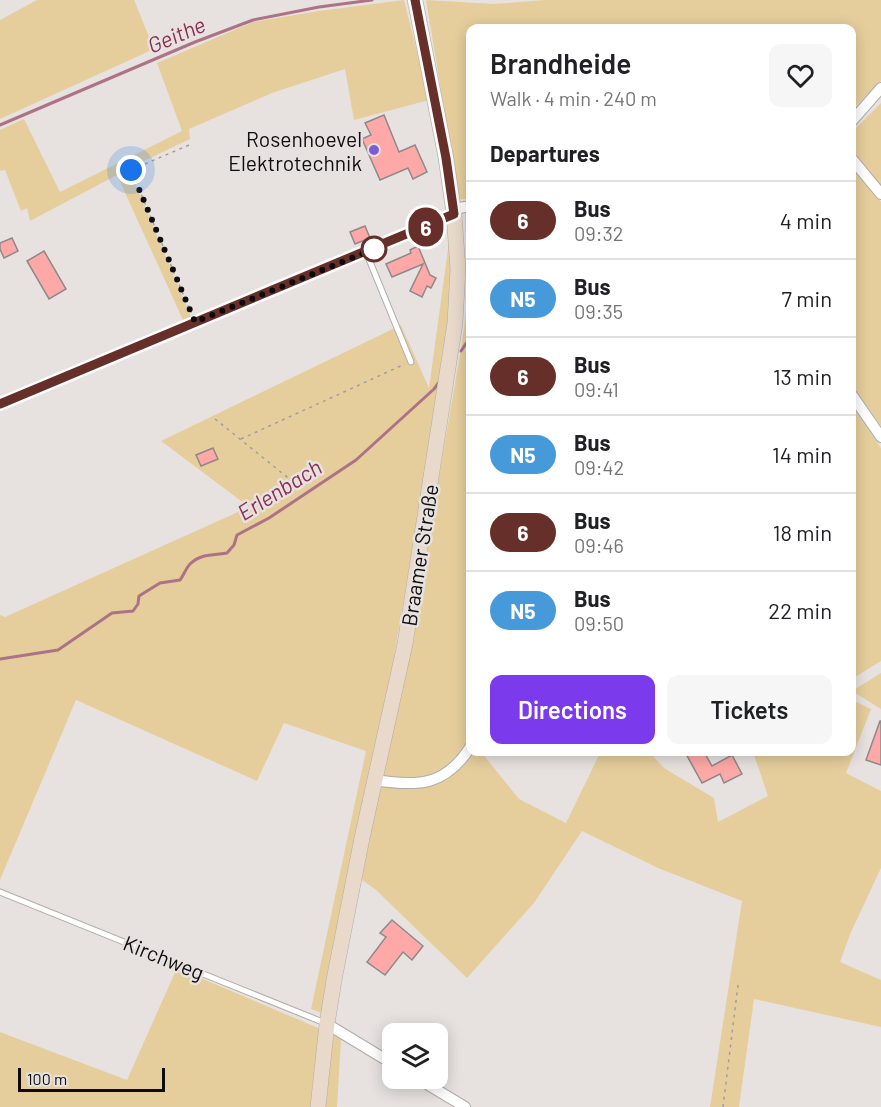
<!DOCTYPE html>
<meta charset="utf-8">
<style>
body{margin:0;font-family:Barlow,sans-serif;background:#f6f6f6;color:#202124;height:100vh;display:flex;flex-direction:column;font-size:22px;white-space:nowrap}
*{box-sizing:border-box;margin:0}
p{font-size:20px;color:#757577}
.icon{flex:none;width:33px;height:33px;fill:none;stroke:currentColor;stroke-width:2;stroke-linecap:round;stroke-linejoin:round}
.map{position:relative;flex:1;overflow:hidden}
.side{position:absolute;left:466px;top:24px;width:390px;height:732px;display:flex;flex-direction:column;background:#fff;border-radius:12px;box-shadow:0 3px 15px #0003}
.side>*{flex:none}
.badge{padding:0 12px;border-radius:20px;font-size:21px;line-height:39px}
.tools{position:absolute;left:382px;top:1023px;display:grid;gap:12px}
.tools a{display:grid;place-items:center;width:66px;height:66px;border-radius:12px;background:#fff;box-shadow:0 3px 15px #0003;font-size:30px}
.scale{position:absolute;left:18px;bottom:15px;width:147px;box-sizing:border-box;padding-left:6px;border:3px solid #0e0c0c;border-top:0;font-size:16px;line-height:21px;white-space:nowrap;color:#0e0c0c;-webkit-text-stroke:4px #e7e2e0;paint-order:stroke}
.you{position:absolute;width:30px;height:30px;margin:-15px;border:4px solid #fff;border-radius:50%;background:#1a73e8;box-shadow:0 0 0 9px #1a73e833}
.map>.badge{position:absolute;translate:-50% -50%;box-shadow:0 0 0 3px #fff}
h2{padding:0 24px;font-size:22px;line-height:54px}
.round{display:grid;place-items:center;flex:none;width:63px;height:63px;border-radius:12px;background:#f6f6f6}
.headline{display:flex;align-items:center;justify-content:space-between;height:102px;padding:0 24px}
h1{font-size:28px;font-weight:600;line-height:45px}
.button{display:flex;gap:12px;margin-top:auto;padding:12px 24px}
.button a{flex:1;height:69px;border-radius:12px;background:#7c3aed;color:#fff;font-size:24px;font-weight:600;line-height:69px;text-align:center}
.button a+a{background:#f6f6f6;color:#202124}
ul{padding:0;list-style:none}
li{display:flex;align-items:center;gap:18px;height:78px;padding:0 24px;border-top:2px solid #e0e0e0}
li div{flex:1}
li b{display:block;font-size:22px}
li em{font-style:normal}
li .badge{min-width:66px;font-weight:700;text-align:center}
.map>svg:first-child{display:block}
</style>
<div class="map">
<svg width="881" height="1107" viewBox="0 0 881 1107">
<rect width="100%" height="100%" fill="#e7e2e0"/>
<!-- green -->
<path fill="#e6ce9c" d="M37,0H134L154,49L0,119V20Z
M404,0L429,100L354,120L345,69L272,93L189,129L190,139L129,168L191,317L183,320L117,175L30,221L27,208L21,211L5,170L0,171V130L24,119L60,192L182,131L157,63L253,22L319,11Z
M426,0L494,4L544,0H881V81L852,110V28H471V199H459Z
M881,103V187L852,150V132Z
M852,164L881,202V426L852,385Z
M471,213V740C467,746 463,754 458,760C443,776 418,781 396,780L395,787C427,792 455,776 474,752H481L519,799L566,823L600,753L599,752H649L664,768L714,798L718,822L768,796L753,752H852V700L871,709L846,773L881,791V868L851,932L840,962L881,980V1027L754,999L739,1107H710L742,901L658,868L582,831L534,903L467,978L375,889L359,878L410,644L462,343L468,297L465,214Z
M449,242L453,252L449,329L390,681L322,1013L311,1009L366,751L284,723L257,781L76,700L0,880V615L5,617L249,507L161,441L401,325L429,388Z
M852,406L881,448V661L852,679Z
M881,673V709L852,691Z
M177,968L316,1027L341,1039L337,1107H0V1032L127,1080Z"/>
<g fill="none" stroke-linecap="round" stroke-linejoin="round">
<!-- stream -->
<path stroke="#ac7386" stroke-width="3" d="M0,125L195,42L253,20L319,7L372,0
M461,351L471,336
M0,659L58,650L112,613L133,611L138,604L139,596L160,583L180,580C184,575 186,568 190,564C201,553 213,556 227,553L234,545L237,535L269,518L356,460L434,389L440,381"/>
</g>
<!-- building -->
<path fill="#fea9a8" stroke="#8e8989" stroke-width="1.5" d="M384,115L399,152L415,145L427,172L413,179L408,168L380,180L362,139L371,135L365,123Z
M365,226L370,238L355,244L350,232Z
M12,238L18,251L4,258L0,249V243Z
M418,246L430,275L436,278L431,288L427,286L422,297L410,291L423,264L392,277L386,264L411,253L410,250Z
M44,251L66,289L49,299L27,261Z
M213,448L218,459L201,466L196,455Z
M880,721H881V765L866,760Z
M685,752H704L712,766L732,755L742,774L724,783L720,774L702,783Z
M392,920L423,946L412,960L403,952L385,975L367,962L386,937L380,933Z"/>
<g fill="none" stroke-linecap="round" stroke-linejoin="round">
<!-- lane casing -->
<g stroke="#b0acaa" stroke-width="7">
<path id="lane" d="M366,252L411,362
M0,892L325,1023"/>
</g>
<!-- street casing -->
<g stroke="#b0acaa" stroke-width="12">
<path id="street" d="M852,121L881,88
M852,159L881,194
M453,209L471,206
M852,395L881,437
M0,404L454,214
M375,780C418,787 446,786 471,746
M327,1024L393,1064
M417,1078L465,1107"/>
</g>
<!-- secondary casing -->
<g stroke="#b0acaa" stroke-width="16">
<path id="secondary" d="M318,1107L327,1024L334,980L362,838L405,644L455,323L458,269L454,214L446,158L415,0"/>
</g>
<!-- path -->
<path stroke="#a29e9d" stroke-width="1.5" stroke-dasharray="3 4.5" stroke-linecap="butt" d="M189,145L131,170L191,313
M215,419L297,485
M241,439L405,364
M723,1107L738,985"/>
<!-- lane -->
<use href="#lane" stroke="#fff" stroke-width="5"/>
<!-- street -->
<use href="#street" stroke="#fff" stroke-width="10"/>
<!-- secondary -->
<use href="#secondary" stroke="#e8d9ca" stroke-width="15"/>
</g>
<g fill="none" stroke-linecap="round" stroke-linejoin="round">
<!-- line casing -->
<g stroke="#fff" stroke-width="14">
<path id="line" d="M0,404L454,214L446,158L415,0"/>
</g>
<!-- line -->
<use href="#line" stroke="#662f29" stroke-width="9"/>
<!-- walk -->
<path stroke="#0e0c0c" stroke-width="6" stroke-dasharray="0 10.8" d="M131,170L195,322L374,249"/>
</g>
<!-- markers -->
<circle fill="#7f5cd6" stroke="#e7e2e0" stroke-width="2" cx="374" cy="150" r="6"/>
<circle fill="#fff" stroke="#662f29" stroke-width="3" cx="374" cy="249" r="12"/>
<g text-anchor="middle" dominant-baseline="central" stroke-width="5" stroke-linejoin="round" paint-order="stroke">
<!-- poi labels -->
<g font-size="21" fill="#0e0c0c" stroke="#e7e2e0" text-anchor="end">
<text x="362" y="138">Rosenhoevel<tspan x="362" dy="24">Elektrotechnik</tspan></text>
</g>
<!-- street labels -->
<g font-size="21" fill="#0e0c0c" stroke="#e7e2e0">
<text transform="translate(419 555) rotate(-81)">Braamer Straße</text>
<text transform="translate(164 957) rotate(22)">Kirchweg</text>
</g>
<!-- water labels -->
<g font-size="22" font-style="italic" fill="#8b2f55" stroke="#e7e2e0">
<text transform="translate(176 34) rotate(-23)">Geithe</text>
<text transform="translate(279 489) rotate(-32)">Erlenbach</text>
</g>
</g>
</svg>
<div class="tools">
<a><svg class="icon" aria-label="layers" viewBox="0 0 24 24"><path d="M12 4l9 5-9 5-9-5zM3 14l9 5 9-5"/></svg></a>
</div>
<div class="scale">100 m</div>
<div class="you" style="left:131px;top:170px"></div>
<b class="badge" style="left:426px;top:227px;background:#662f29;color:#fff">6</b>
<section class="side">
<div class="headline"><div><h1>Brandheide</h1><p>Walk · 4 min · 240 m</p></div><a class="round"><svg class="icon" aria-label="heart" viewBox="0 0 24 24"><path d="M12 20l-8-8c-3-5 5-10 8-4 3-6 11-1 8 4z"/></svg></a></div>
<h2>Departures</h2>
<ul>
<li><span class="badge" style="background:#662f29;color:#fff">6</span><div><b>Bus</b><p>09:32</p></div><em>4 min</em></li>
<li><span class="badge" style="background:#479ada;color:#fff">N5</span><div><b>Bus</b><p>09:35</p></div><em>7 min</em></li>
<li><span class="badge" style="background:#662f29;color:#fff">6</span><div><b>Bus</b><p>09:41</p></div><em>13 min</em></li>
<li><span class="badge" style="background:#479ada;color:#fff">N5</span><div><b>Bus</b><p>09:42</p></div><em>14 min</em></li>
<li><span class="badge" style="background:#662f29;color:#fff">6</span><div><b>Bus</b><p>09:46</p></div><em>18 min</em></li>
<li><span class="badge" style="background:#479ada;color:#fff">N5</span><div><b>Bus</b><p>09:50</p></div><em>22 min</em></li>
</ul>
<div class="button"><a>Directions</a><a>Tickets</a></div>
</section>
</div>
